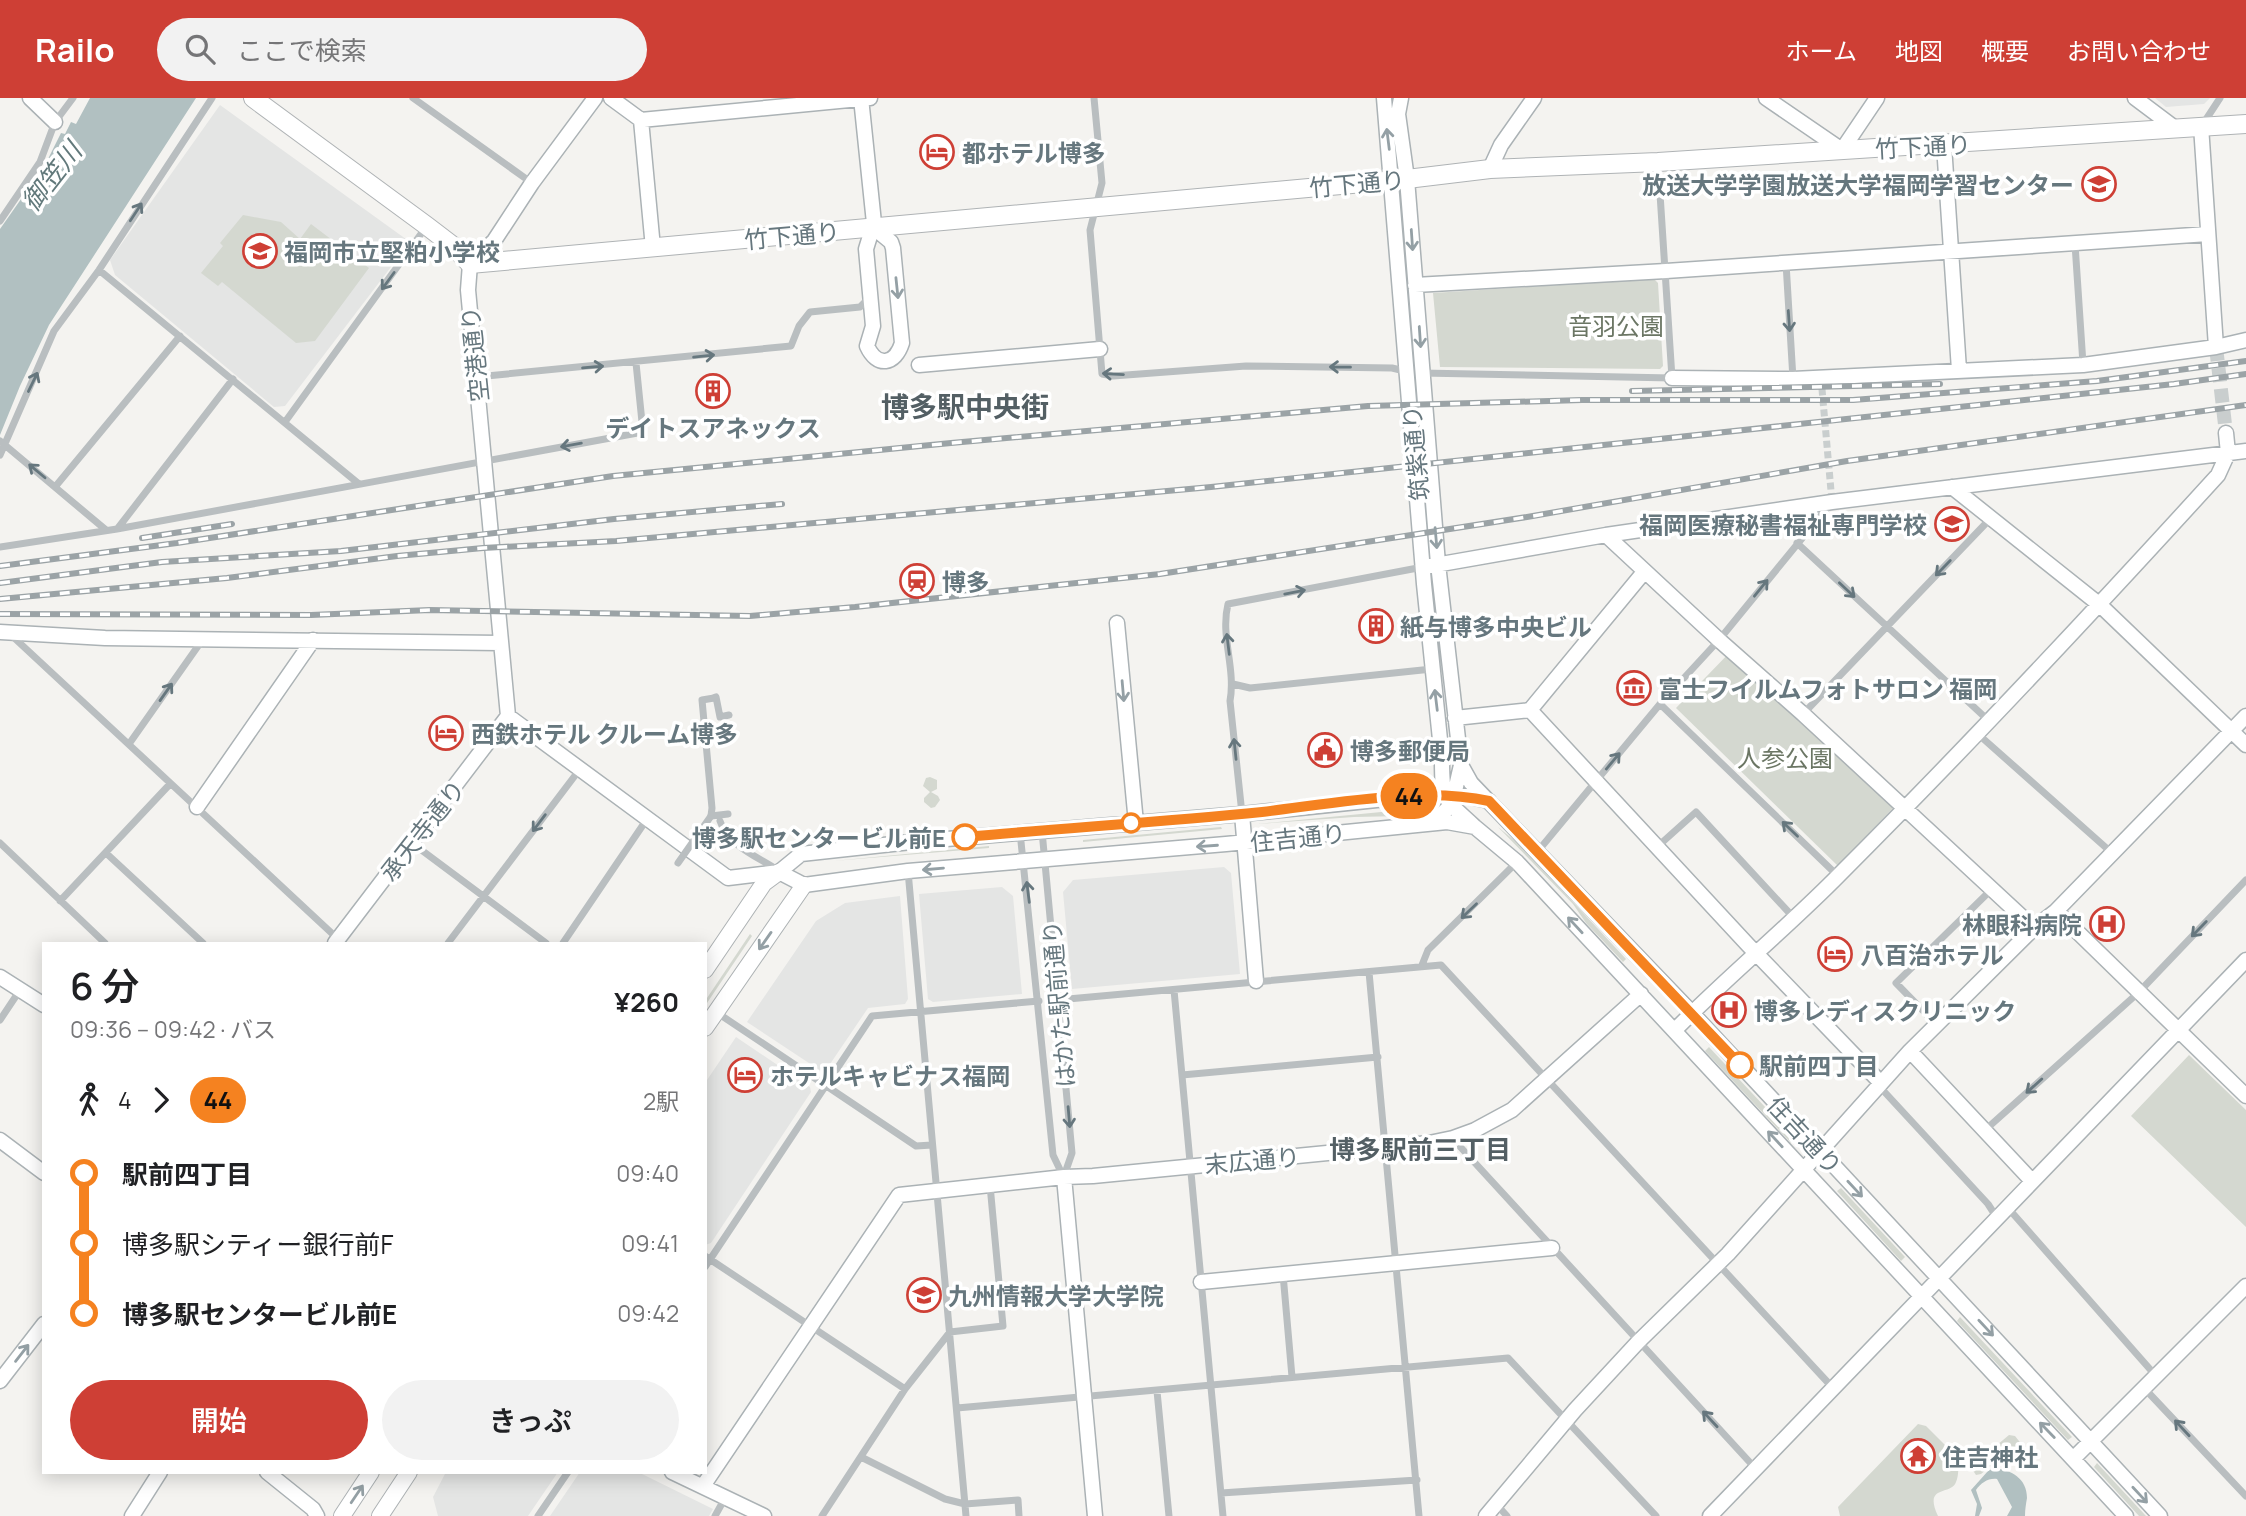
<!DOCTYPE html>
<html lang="ja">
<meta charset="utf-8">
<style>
body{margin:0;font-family:Manrope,"Noto Sans JP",sans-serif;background:#f2f2f2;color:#202124;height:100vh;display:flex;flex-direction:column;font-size:26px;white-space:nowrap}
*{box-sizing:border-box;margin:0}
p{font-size:23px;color:#757577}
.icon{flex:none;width:38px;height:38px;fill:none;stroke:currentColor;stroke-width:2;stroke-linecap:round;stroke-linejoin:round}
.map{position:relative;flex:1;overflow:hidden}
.details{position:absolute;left:42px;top:844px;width:665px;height:532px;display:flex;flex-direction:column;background:#fff;border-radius:0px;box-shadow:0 4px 18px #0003}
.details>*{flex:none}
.badge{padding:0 14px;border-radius:23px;font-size:24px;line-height:46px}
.map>.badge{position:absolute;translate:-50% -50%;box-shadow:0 0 0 4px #fff}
.legs{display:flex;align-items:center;gap:10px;height:77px;padding:0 28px;font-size:23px}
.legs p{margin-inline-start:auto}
.headline{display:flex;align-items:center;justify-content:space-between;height:119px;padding:0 28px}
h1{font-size:38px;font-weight:600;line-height:52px}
.button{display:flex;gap:14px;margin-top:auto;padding:14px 28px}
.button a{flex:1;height:80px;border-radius:42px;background:#ce3f35;color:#fff;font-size:28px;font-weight:600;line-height:80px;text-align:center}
.button a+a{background:#f2f2f2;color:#202124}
ul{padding:0 28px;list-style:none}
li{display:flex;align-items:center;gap:24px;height:70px;font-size:26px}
li i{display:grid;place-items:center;width:10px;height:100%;margin:0 9px;background:currentColor}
li i::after{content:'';width:18px;height:18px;margin:-9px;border:5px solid;border-radius:50%;background:#fff}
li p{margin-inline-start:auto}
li:first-child i{background:linear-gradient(#0000 50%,currentColor 0)}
li:last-child i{background:linear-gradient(currentColor 50%,#0000 0)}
header{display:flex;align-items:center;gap:42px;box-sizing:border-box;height:98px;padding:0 35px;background:#ce3f35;color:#fff}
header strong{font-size:33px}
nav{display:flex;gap:38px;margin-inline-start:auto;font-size:24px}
.search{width:490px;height:63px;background:#f2f2f2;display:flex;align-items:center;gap:18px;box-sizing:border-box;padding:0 24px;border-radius:38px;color:#757577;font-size:26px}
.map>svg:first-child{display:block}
</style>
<header>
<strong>Railo</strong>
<div class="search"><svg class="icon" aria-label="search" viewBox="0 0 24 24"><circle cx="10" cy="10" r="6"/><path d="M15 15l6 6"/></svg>ここで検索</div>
<nav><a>ホーム</a><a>地図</a><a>概要</a><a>お問い合わせ</a></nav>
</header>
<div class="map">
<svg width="2246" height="1418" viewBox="0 0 2246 1418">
<rect width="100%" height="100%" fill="#f4f3f0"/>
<!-- built -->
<path fill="#e4e5e4" d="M2155,0H2210L2204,6L2166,9Z
M220,7L410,144L285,308L274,309L115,177L110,162Z
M1224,769L1231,775L1240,876L1072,891L1063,794L1073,782Z
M1002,789L1013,798L1022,896L933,904L928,901L919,796Z
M900,798L908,901L905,906L868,910L826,972L821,973L747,924L816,823L845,805Z
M736,939L810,989L811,994L711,1145L705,1147V985Z
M446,1374H558L528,1418H438L433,1399Z
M580,1374H638L713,1411L709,1418H550Z"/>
<!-- green -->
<path fill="#d4d8d0" d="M243,117L281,124L300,141L311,126L369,170L315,243L296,245L222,184L218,188L201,175L223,148L220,145Z
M1654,181L1658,185L1663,268L1660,271L1440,269L1433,195Z
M1733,551L1894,709L1838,768L1676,610Z
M930,679L937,682V691L931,694L938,698L940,702L935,709L931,710L924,704V700L930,694L923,688L926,680Z
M1402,712L1403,718L1354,719L1257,726Z
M1221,729L1222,731L1083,744V742Z
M1498,729L1520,747L1626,861L1623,864L1586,825L1573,806Z
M989,748V750L833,763Z
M750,836L752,838L705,908V903Z
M1709,949L1795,1041L1791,1045L1705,953Z
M2189,957L2246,1012V1129L2131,1018Z
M1841,1090L1905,1159L1901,1163L1837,1093Z
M1960,1219L2072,1339L2068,1342L1957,1223Z
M1918,1326L1926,1328L1959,1361C1958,1368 1959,1378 1956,1384C1951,1398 1923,1386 1938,1418H1840L1838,1409Z
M2009,1337L2015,1338L2023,1348L2022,1354L2010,1367L1993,1366L1981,1376L1976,1377L1972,1371L1973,1367Z
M2097,1365L2146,1418H2139L2094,1369Z"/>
<!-- water -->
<path fill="#b1c0c1" d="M90,0H196L49,227L20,288L0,337V131L45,67L61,35L65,36L71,24L76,26Z
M1994,1370C2011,1372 2027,1380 2027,1400C2026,1406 2025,1411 2025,1418H2007L2012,1409L1997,1381C1988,1380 1981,1385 1976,1392L1982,1410L1979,1418H1975L1977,1406L1971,1392L1988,1373Z"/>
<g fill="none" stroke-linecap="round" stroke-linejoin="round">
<!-- street-tunnel -->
<path stroke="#c9cece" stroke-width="7" stroke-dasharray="7 3.5" stroke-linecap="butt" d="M1821,280L1832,404"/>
<!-- secondary-tunnel -->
<path stroke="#c9cece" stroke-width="14" stroke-dasharray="14 7" stroke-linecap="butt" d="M2216,249L2226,335"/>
<!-- secondary casing -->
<g stroke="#abb2b5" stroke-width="17">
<path id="secondary" d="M30,0L55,24
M611,0L641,22L870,0
M861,0L874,125L866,151L873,228L867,248C877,270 895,267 902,245L893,150L891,144L874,130
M1384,0L1424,486L1442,661C1442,704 1444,700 1474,728
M1401,0L1398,16L1407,81L1438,466L1461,667L1452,706L1435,723L1430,725
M1766,0L1842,52L1877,0
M2135,0L2175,30
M641,22L653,150
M2201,28L2216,249
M1944,47L1959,272
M1490,71L1501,47L1534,0
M1415,187L1666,173L2208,136
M919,267L1100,251
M1672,280L1793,281L2083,267L2216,249L2246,242
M1952,389L2100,507L2246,647
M1606,437L1719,542L1803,616L2034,830
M1424,469L1606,437L1832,404L2246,353
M1117,525L1136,725
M0,534L105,540L500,545
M1530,612L1748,847L1880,984
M508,618L728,780L779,774L801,756L911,744L1242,716L1415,698H1466L1489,703
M508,618L468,192L470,166L494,143L532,85L595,0
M1455,620L1530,612L1644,474
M1461,667L1471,685L1692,915L2160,1418
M197,709L313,542
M1242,716L1256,883
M779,774L804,787L908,773L1226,746L1447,724L1475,729L1517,764L2126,1418
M2056,813L2246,998
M335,845L508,618
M0,879L44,907
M1675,932C1728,878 1787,830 1840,776C1970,646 2095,512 2218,377L2228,355L2226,335
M1910,953L2032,1083
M0,1042L44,1075
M1064,1079L1095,1418
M1201,1184L1552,1150
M0,1283L44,1226
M2074,1360L2246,1188
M267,1374L313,1411L317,1418
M672,1374L764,1418
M703,1388L899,1097L1064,1079L1093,1078L1429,1045L1453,1040L1475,1032L1512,1012L1641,896
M132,1418L160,1374
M1486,1418L1575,1312L1638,1244L1728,1156L1910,953L2034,830L2056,813L2246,618
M1710,1418L2246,862"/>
</g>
<!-- primary casing -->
<g stroke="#adb2b4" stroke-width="18">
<path id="primary" d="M705,872L764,785L779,774
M705,930L804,787
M342,1418L371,1374
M380,1418L409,1374"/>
</g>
<!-- highway casing -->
<g stroke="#afb3b5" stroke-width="20">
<path id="highway" d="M253,0L427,128L453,148L470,166L1407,81L1490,71L1658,64L2246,26"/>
</g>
<!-- street -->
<path stroke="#b9bec0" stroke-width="7" d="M413,0L532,85
M1094,0L1102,85L1090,132L1102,276L1113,278L1246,268L1392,270L1409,274
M2203,26L2220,0
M0,123L40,64L55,24L73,0
M2075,146L2083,266
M1786,165L1793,281
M99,172L359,386
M1421,275L1672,280L1658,65
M476,279L791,248L799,228L810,214L860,209L870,199
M285,324L426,129
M0,343L106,432
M0,357L54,233L99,172L212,0
M55,389L180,238
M118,430L233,281
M1797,445L1989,623
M0,449L117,431L643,334L636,265
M10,536L338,841
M1233,586L1250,590L1432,571
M714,600L716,599L720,619L729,617
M1660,606L1838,778
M1803,616L1990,421
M1979,637L2112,755
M129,646L203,541
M1242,716L1230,603C1236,570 1220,538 1228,506L1423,469
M711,718L728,716
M720,723C728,747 756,758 776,771
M1042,733L1072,1055L1064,1078
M1020,734L1053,1057L1063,1078
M0,745L105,845
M412,745L546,845
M1657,749L1696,714L1794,820
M1538,753L1660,606L1719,542L1831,405
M106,755L203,845
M908,773L966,1418
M60,803L170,686
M448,845L580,671
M563,845L647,721
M1422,867L1428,852L1517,764
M1369,874L1419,1418
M1174,892L1223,1418
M1057,902L1441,867L1833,1290
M716,914L916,1048L932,1047
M0,922L20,892
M1937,927L1896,885L1992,791
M1182,977L1378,959
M1879,988L1988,1106L1997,1120
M1984,1033L2138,895L2246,782
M1453,1041L1756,1371
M2008,1110L2156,1278
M705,1158L905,1291
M705,1169L872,918L1039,903
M1283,1176L1292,1279
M2145,1291L2246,1398
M1157,1293L1169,1418
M957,1310L1508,1260L1656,1418
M861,1359L945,1401L965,1406L1018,1402L1019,1418
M1221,1395L1417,1382
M1497,1407L1507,1418
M538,1418L568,1374
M715,1418L725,1400
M822,1418L905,1291L950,1234L1003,1228L990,1087"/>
<!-- secondary -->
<use href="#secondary" stroke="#fff" stroke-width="14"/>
<!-- primary -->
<use href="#primary" stroke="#fff" stroke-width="16"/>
<!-- highway -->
<use href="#highway" stroke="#fff" stroke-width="18"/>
<!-- rail casing -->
<g stroke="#9ba3a6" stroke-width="6">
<path id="rail" d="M1632,293L1940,286
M142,440L232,426
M0,468L177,445L613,378L951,345L1368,308L1582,302H1853L2097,283L2246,263
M0,485L162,464L341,453L614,421L782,406
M0,501L227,480L397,458L483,450L616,443L1211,389L2174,286L2246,276
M0,516L311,517L430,512L750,518L855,509L1160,476L1527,419L1847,363L2246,307"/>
</g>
<!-- rail -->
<use href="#rail" stroke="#fff" stroke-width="3.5" stroke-dasharray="10" stroke-linecap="butt"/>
<!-- street-bridge -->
<path stroke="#b9bec0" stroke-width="7" d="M678,765L711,718L712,710L702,602L714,600"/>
</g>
<!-- one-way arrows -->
<defs><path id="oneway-shaft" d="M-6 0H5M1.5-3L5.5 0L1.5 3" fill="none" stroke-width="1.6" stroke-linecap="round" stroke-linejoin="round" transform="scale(1.75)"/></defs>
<g stroke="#94a0a5">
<use href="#oneway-shaft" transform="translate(1388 41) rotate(-97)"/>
<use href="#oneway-shaft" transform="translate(1412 142) rotate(86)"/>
<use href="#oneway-shaft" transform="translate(897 190) rotate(84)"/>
<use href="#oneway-shaft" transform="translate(1420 239) rotate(86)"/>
<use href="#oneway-shaft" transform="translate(1436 440) rotate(85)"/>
<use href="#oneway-shaft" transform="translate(1123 593) rotate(85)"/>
<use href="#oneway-shaft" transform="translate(1436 602) rotate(-97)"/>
<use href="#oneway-shaft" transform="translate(1207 748) rotate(176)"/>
<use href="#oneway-shaft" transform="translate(933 771) rotate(175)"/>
<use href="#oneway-shaft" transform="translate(1575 827) rotate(-133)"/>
<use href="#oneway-shaft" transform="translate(765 843) rotate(125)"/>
<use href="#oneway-shaft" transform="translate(1775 1041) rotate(-133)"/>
<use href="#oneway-shaft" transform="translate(1855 1091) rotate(47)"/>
<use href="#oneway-shaft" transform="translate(1986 1230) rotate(47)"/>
<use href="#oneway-shaft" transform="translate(22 1255) rotate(-52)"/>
<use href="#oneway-shaft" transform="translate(2047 1332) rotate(-134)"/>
<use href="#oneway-shaft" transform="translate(357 1396) rotate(-56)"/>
<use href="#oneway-shaft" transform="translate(2140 1397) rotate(47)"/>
</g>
<g stroke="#66777e">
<use href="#oneway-shaft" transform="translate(136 114) rotate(-57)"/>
<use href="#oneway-shaft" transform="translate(388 183) rotate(126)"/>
<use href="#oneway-shaft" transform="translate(1789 223) rotate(86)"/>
<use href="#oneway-shaft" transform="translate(704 258) rotate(-6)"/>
<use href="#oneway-shaft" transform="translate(593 269) rotate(-5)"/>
<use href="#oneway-shaft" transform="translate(1340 269) rotate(-179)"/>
<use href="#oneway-shaft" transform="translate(1113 276) rotate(-177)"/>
<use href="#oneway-shaft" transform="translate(33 284) rotate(-64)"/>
<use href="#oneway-shaft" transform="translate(571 347) rotate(170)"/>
<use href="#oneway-shaft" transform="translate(37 373) rotate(-140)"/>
<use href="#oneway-shaft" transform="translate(1943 470) rotate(134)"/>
<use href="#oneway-shaft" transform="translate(1761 490) rotate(-51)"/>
<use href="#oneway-shaft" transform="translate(1847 492) rotate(43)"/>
<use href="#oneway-shaft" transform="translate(1295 494) rotate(-11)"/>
<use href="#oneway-shaft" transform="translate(1228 546) rotate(-97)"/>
<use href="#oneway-shaft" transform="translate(166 594) rotate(-55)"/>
<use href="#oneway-shaft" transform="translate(1235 651) rotate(-96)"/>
<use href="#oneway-shaft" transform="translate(1613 663) rotate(-50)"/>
<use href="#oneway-shaft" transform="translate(539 725) rotate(127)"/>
<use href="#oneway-shaft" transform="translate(1790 731) rotate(-136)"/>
<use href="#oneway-shaft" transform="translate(1028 794) rotate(-97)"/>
<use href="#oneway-shaft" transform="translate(1469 813) rotate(136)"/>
<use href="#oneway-shaft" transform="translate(2199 831) rotate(134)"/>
<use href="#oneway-shaft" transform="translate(2034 988) rotate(138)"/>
<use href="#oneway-shaft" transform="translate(1069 1019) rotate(85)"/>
<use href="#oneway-shaft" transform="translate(1710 1321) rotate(-133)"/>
<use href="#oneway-shaft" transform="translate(2182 1330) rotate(-133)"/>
</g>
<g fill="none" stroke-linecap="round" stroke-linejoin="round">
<!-- line-1 casing -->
<g stroke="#fff" stroke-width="16">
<path id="line-1" d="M965,739C1064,730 1163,724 1262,714C1330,706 1422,688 1489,703L1740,967"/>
</g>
<!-- line-1 -->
<use href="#line-1" stroke="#f58220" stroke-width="10"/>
</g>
<!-- icons -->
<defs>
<g id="hotel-ring" transform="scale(1.75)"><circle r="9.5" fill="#fff" stroke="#ce3f35" stroke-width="1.5"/><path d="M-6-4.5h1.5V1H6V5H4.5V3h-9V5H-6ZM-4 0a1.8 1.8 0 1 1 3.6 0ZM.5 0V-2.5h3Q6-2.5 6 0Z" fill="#ce3f35"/></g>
<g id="university-ring" transform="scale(1.75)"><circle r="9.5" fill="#fff" stroke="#ce3f35" stroke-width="1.5"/><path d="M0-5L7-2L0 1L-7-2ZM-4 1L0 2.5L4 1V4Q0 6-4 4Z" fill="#ce3f35"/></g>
<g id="school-ring" transform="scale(1.75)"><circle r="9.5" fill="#fff" stroke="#ce3f35" stroke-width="1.5"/><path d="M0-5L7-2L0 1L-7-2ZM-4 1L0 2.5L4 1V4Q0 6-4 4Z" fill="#ce3f35"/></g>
<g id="building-ring" transform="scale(1.75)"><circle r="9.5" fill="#fff" stroke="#ce3f35" stroke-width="1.5"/><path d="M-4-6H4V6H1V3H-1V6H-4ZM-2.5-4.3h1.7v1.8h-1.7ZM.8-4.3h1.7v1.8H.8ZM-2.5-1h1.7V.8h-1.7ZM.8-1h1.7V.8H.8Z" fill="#ce3f35"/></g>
<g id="station-ring" transform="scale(1.75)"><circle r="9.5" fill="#fff" stroke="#ce3f35" stroke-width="1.5"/><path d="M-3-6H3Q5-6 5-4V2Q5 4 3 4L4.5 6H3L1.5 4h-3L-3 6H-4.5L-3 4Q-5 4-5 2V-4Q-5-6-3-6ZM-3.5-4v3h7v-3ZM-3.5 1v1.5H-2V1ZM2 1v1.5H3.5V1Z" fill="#ce3f35"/></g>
<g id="museum-ring" transform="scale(1.75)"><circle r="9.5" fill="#fff" stroke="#ce3f35" stroke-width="1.5"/><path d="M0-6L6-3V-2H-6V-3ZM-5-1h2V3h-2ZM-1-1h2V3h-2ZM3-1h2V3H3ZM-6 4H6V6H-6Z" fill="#ce3f35"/></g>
<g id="civic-ring" transform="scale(1.75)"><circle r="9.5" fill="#fff" stroke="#ce3f35" stroke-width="1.5"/><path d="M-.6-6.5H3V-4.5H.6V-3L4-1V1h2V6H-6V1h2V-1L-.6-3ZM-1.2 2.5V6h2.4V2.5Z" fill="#ce3f35"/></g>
<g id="hospital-ring" transform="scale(1.75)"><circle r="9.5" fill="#fff" stroke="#ce3f35" stroke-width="1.5"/><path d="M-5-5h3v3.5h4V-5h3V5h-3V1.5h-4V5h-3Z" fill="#ce3f35"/></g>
<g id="temple-ring" transform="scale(1.75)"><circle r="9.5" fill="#fff" stroke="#ce3f35" stroke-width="1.5"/><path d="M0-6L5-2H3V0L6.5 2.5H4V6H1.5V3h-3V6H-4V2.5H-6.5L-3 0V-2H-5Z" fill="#ce3f35"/></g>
</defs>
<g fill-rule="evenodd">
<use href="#hotel-ring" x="937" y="54"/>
<use href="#university-ring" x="2099" y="86"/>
<use href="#school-ring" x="260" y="153"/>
<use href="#building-ring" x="713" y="293"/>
<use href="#university-ring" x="1952" y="426"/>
<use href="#station-ring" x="917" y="483"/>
<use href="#building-ring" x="1376" y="528"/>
<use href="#museum-ring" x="1634" y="590"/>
<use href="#hotel-ring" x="446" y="635"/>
<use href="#civic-ring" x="1325" y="652"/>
<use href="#hospital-ring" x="2107" y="826"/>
<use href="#hotel-ring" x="1835" y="856"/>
<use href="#hospital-ring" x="1729" y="912"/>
<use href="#hotel-ring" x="745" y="977"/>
<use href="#university-ring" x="924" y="1197"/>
<use href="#temple-ring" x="1918" y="1358"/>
</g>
<!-- markers -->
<g fill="#fff" stroke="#f58220" stroke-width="3.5">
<circle cx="1131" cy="725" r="9"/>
<circle cx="965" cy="739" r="12"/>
<circle cx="1740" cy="967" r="12"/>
</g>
<g text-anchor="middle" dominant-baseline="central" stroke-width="7" stroke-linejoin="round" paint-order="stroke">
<!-- street labels -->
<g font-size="24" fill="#66777e" stroke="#fff">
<text transform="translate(1923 48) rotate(-3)">竹下通り</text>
<text transform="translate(1357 85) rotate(-5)">竹下通り</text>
<text transform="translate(792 137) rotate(-5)">竹下通り</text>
<text transform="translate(474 256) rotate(-96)">空港通り</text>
<text transform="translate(1415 355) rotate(-95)">筑紫通り</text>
<text transform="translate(422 732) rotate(-52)">承天寺通り</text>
<text transform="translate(1298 739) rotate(-6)">住吉通り</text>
<text transform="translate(1058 906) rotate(-95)">はかた駅前通り</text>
<text transform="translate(1805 1037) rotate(47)">住吉通り</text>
<text transform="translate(1252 1062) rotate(-5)">末広通り</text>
</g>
<!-- poi labels -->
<g font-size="24" font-weight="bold" fill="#66777e" stroke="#fff" text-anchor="start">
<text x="962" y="54">都ホテル博多</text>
<text x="2074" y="86" text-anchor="end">放送大学学園放送大学福岡学習センター</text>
<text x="284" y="153">福岡市立堅粕小学校</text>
<text x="713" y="329" text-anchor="middle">デイトスアネックス</text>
<text x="1927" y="426" text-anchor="end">福岡医療秘書福祉専門学校</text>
<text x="942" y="483">博多</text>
<text x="1400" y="528">紙与博多中央ビル</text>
<text x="1658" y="590">富士フイルムフォトサロン 福岡</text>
<text x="471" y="635">西鉄ホテル クルーム博多</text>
<text x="1350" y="652">博多郵便局</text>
<text x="2082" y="826" text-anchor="end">林眼科病院</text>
<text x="1860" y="856">八百治ホテル</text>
<text x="1754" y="912">博多レディスクリニック</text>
<text x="770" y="977">ホテルキャビナス福岡</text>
<text x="948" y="1197">九州情報大学大学院</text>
<text x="1942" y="1358">住吉神社</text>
</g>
<!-- park labels -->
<g font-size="24" fill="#6b7664" stroke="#fff">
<text x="1616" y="227">音羽公園</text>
<text x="1785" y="659">人参公園</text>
</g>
<!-- stop labels -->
<g font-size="24" font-weight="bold" fill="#66777e" stroke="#fff" text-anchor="end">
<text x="946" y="739">博多駅センタービル前E</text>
<text x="1759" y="967" text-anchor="start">駅前四丁目</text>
</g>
<!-- water labels -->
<g font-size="26" font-style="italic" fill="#62797b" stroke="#fff">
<text transform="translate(51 78) rotate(-52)">御笠川</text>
</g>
<!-- neighbourhood labels -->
<g font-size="26" font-weight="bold" fill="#535f64" stroke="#fff">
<text x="1420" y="1051">博多駅前三丁目</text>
</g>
<!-- quarter labels -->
<g font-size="28" font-weight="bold" fill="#535f64" stroke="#fff">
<text x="965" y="308">博多駅中央街</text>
</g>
</g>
</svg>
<b class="badge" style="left:1409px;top:698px;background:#f58220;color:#111">44</b>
<section class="details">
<div class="headline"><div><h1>6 分</h1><p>09:36 – 09:42 · バス</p></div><b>¥260</b></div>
<div class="legs"><svg class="icon" aria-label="walk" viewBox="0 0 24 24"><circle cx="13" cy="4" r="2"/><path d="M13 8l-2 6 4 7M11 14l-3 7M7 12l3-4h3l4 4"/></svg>4<svg class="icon" aria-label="forward" viewBox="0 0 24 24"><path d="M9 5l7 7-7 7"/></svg><b class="badge" style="background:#f58220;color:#111">44</b><p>2駅</p></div>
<ul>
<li><i style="color:#f58220"></i><b>駅前四丁目</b><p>09:40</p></li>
<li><i style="color:#f58220"></i><span>博多駅シティー銀行前F</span><p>09:41</p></li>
<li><i style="color:#f58220"></i><b>博多駅センタービル前E</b><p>09:42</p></li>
</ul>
<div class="button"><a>開始</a><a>きっぷ</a></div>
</section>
</div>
